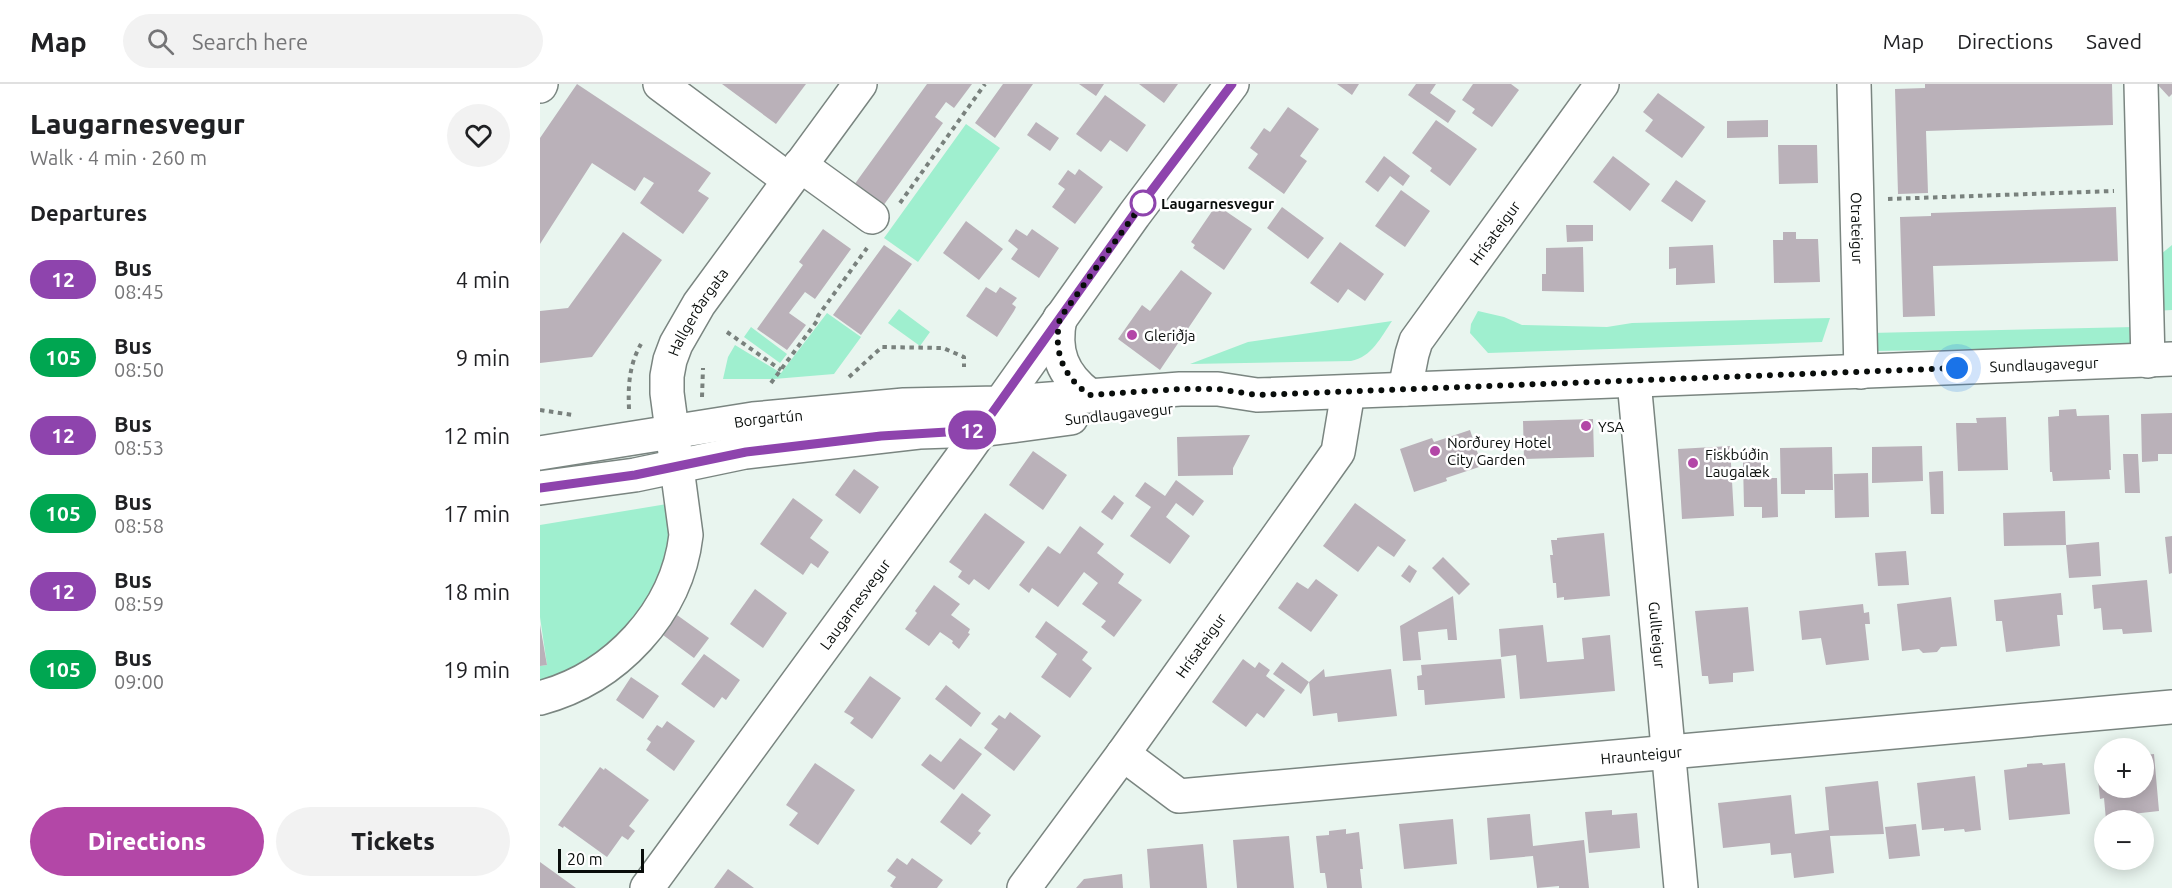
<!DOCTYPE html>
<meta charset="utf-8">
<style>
body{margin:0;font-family:Ubuntu,sans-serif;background:#f2f2f2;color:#202124;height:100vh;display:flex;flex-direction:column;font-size:22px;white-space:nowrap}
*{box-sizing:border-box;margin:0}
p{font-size:20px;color:#757577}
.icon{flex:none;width:33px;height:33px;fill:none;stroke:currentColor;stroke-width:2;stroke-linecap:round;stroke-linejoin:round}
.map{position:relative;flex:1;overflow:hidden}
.panel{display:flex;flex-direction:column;background:#fff;width:540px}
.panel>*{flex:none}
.badge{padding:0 12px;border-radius:20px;font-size:21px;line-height:39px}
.controls{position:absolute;left:1554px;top:654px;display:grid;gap:12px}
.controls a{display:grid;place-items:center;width:60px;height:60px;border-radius:50%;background:#fff;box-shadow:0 3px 15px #0003;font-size:30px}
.scale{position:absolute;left:18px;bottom:15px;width:86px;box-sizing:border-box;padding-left:6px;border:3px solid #090d0b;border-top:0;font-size:16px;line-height:21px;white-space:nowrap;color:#090d0b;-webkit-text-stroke:4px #fff;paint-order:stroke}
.you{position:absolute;width:30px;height:30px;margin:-15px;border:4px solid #fff;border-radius:50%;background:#1a73e8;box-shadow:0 0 0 9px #1a73e833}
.map>.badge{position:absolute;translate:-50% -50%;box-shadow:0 0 0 3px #fff}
h2{padding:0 30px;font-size:22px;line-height:54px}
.round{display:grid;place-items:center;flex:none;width:63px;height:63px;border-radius:32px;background:#f2f2f2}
.headline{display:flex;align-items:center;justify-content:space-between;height:102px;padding:0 30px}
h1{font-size:28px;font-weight:800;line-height:45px}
.button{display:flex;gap:12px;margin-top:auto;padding:12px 30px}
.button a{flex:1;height:69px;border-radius:36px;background:#b347a7;color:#fff;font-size:24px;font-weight:800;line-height:69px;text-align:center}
.button a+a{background:#f2f2f2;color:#202124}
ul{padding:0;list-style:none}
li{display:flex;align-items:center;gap:18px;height:78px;padding:0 30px}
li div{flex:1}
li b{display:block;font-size:22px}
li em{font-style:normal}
li .badge{min-width:66px;font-weight:700;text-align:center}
header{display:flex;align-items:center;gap:36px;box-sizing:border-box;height:84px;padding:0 30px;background:#fff;border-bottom:2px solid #e0e0e0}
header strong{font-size:28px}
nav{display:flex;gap:33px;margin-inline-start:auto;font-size:21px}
.search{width:420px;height:54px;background:#f2f2f2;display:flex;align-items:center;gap:15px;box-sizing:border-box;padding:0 21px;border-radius:33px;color:#757577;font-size:22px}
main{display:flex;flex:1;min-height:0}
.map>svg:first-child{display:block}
</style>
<header>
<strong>Map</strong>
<div class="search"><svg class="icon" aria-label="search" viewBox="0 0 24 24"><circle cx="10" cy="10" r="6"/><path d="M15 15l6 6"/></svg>Search here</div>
<nav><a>Map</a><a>Directions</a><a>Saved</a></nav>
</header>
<main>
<section class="panel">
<div class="headline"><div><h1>Laugarnesvegur</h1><p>Walk · 4 min · 260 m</p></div><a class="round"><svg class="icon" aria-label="heart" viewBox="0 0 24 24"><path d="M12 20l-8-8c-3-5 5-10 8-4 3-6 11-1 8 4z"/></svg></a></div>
<h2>Departures</h2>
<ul>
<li><span class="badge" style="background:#8e44ad;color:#fff">12</span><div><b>Bus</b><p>08:45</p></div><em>4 min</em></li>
<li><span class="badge" style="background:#00a651;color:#fff">105</span><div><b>Bus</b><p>08:50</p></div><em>9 min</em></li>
<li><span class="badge" style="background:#8e44ad;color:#fff">12</span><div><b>Bus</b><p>08:53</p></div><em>12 min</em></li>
<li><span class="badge" style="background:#00a651;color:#fff">105</span><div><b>Bus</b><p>08:58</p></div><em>17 min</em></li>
<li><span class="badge" style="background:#8e44ad;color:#fff">12</span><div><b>Bus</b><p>08:59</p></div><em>18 min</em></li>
<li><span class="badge" style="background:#00a651;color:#fff">105</span><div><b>Bus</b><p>09:00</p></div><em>19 min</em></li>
</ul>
<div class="button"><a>Directions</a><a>Tickets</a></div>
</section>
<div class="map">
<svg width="1632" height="804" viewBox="0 0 1632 804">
<rect width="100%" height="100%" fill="#e9f5ef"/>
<!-- green -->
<path fill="#9fefcf" d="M426,40L460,64L378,178L344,154Z
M1632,161V226L1614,227L1609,180Z
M359,225L390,248L380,262L348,239Z
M938,227L964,233L982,241L1067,243L1092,239L1290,234L1282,258L948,269L930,249L931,240Z
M287,229L321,253L294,290L234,295H183L188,273L195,261L241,289Z
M852,237C841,253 832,273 811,277L650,280L708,258Z
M211,243L247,270L240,279L204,253Z
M1594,243L1595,263L1334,267L1330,249Z
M127,420L133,459L127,490L71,571L0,600V582L7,581L0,533V441Z"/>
<!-- building -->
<path fill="#bab1b9" d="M37,0L171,89L158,107L169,114L143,150L100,119L114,99L104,93L95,107L52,79L0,160V54Z
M182,0H266L236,40Z
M387,0H432L414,24L406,18L395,33L403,39L343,122L314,101Z
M463,0H493L455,54L435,39Z
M539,0H564L556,12Z
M599,0H638L624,19Z
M797,0H819L812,11Z
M876,0H896L890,9L916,27L908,39L868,11Z
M933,0H971L979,6L952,43L932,29L935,25L922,16Z
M1385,0H1572L1573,41L1386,47L1388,109L1358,110L1355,5L1385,4Z
M1617,0H1632V10L1629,13Z
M1118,9L1165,43L1142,74L1105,47L1113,36L1103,28Z
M565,11L606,41L587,68L570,56L561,68L536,50Z
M748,23L779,45L760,72L767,77L744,110L708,84L718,70L710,64L724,44L730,48Z
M896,36L937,65L910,102L890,87L892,84L872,69Z
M1228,36V53L1187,54V37Z
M496,38L519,54L510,67L487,51Z
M1238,61H1277L1278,99L1239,100Z
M844,72L870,92L863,102L850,92L838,108L825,98Z
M1073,72L1110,100L1090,127L1053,98Z
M539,85L563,103L535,140L512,123L525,105L518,100L528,86L535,91Z
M1136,96L1166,117L1152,138L1121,117Z
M861,106L890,127L865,163L835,142Z
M679,117L684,120L681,124L712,145L684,186L653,164L655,161L651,158Z
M742,123L784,154L768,175L727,144Z
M1576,123L1578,177L1393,182L1395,232L1363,233L1360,133L1391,132V129Z
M426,137L463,165L439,196L403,169Z
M1026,141H1053V157L1027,158Z
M283,145L311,165L275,215L265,208L249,229L266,241L247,266L217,245L263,181L259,178Z
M476,145L487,152L492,145L519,164L499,194L471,175L478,165L468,157Z
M83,148L122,176L52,273L0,279V227L28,224Z
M1243,148H1256V155H1278L1280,198L1234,199L1233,156H1243Z
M800,158L844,190L825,217L808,205L798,219L770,199Z
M344,161L372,180L321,251L293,231Z
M1173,161L1175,199L1136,201V184L1129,185V163Z
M1043,163L1044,208L1002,207V190H1006V164Z
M641,186L672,209L620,286L578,255L602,221L610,227Z
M446,203L456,209L460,203L477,214L472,220L476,223L474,227L457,253L426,232Z
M1536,325L1537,332L1569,331L1571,386H1569L1570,395L1513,397L1512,388H1510L1508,333L1519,332V326Z
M1632,329V370H1618V377L1602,378L1601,330Z
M1466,333L1468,386L1418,387L1416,339H1437L1436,334Z
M1053,335L1054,373L984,375L983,337Z
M930,346L942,382L906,394L907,397L874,408L860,365L892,354L894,358Z
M710,351L693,384V391L638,392L637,353Z
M1190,362L1194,432L1142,435L1138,365Z
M1382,362L1383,397L1332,399V363Z
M1292,363L1293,406H1265V410H1241L1240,364Z
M493,367L527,391L503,426L469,401Z
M1583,370H1598L1600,409H1585Z
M1203,378H1221V394H1237L1238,433L1222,434V423H1204Z
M314,385L339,403L320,430L295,411Z
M1403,387L1404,430H1391L1389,388Z
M1328,389L1329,433L1295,434L1294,390Z
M636,396L664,417L653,432L636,419L626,433L650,452L630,480L590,452L611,423L595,412L605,398L625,412Z
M574,411L584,419L572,436L561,428Z
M253,414L283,436L270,454L289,468L278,484L271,479L263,491L220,460Z
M815,419L866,456L854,473L838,462L818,488L783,462Z
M1525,427L1526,461L1464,462L1463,429Z
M445,429L485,458L449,506L434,495L429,501L418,493L422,487L409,478Z
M540,442L564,460L557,469L584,490L578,499L602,516L574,553L561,543L566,537L542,520L558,499L544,488L518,523L492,504L489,509L479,501L508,462L520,470Z
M1064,449L1070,512L1024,516V513L1017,514L1016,499H1013L1010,471H1013L1011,456H1017V454Z
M1632,452V489L1629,490L1625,453Z
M1559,458L1561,492L1529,494L1526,461Z
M1366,467L1369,501L1338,502L1335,469Z
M903,473L930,500L919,511L892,484Z
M869,481L877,487L870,499L861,492Z
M776,495L798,511L771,548L738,524L757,498L768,505Z
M1607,496L1612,548L1583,550L1582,545L1563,546L1561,524L1554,525L1552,501Z
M394,501L420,520L411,531L430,545L428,549L430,550L419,565L412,559L413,557L400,548L389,562L365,545L377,529L375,527Z
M215,505L247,529L223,564L190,540Z
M1521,509L1523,531H1517L1520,562L1466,568L1462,537H1456L1454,516Z
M913,512L917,556H908L907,545L878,548L881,576L863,577L860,542Z
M1411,513L1417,562L1401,563L1397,568L1383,569L1379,565L1362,567L1357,520Z
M1323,520L1324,529L1329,528L1330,540H1325L1329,576L1286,581L1281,554L1262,556L1259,527Z
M1208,523L1214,587L1193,589V598L1169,600L1168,592H1162L1155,527Z
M137,531L169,554L154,574L123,551Z
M506,537L548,568L542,576L552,584L530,614L501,593L517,570L495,553Z
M0,541L7,581L0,582Z
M1003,541L1007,578L1044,575L1042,554L1070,551L1075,607L980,615L976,571L961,573L959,545Z
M164,570L200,596L186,616L182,613L174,624L141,600Z
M703,575L715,584L719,578L730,586L726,592L745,606L724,634L717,629L706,643L672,618Z
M961,575L965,614L885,621L884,606H878L877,592L882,591L881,581Z
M742,578L769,598L761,610L733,590Z
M784,585L785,593L851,585L857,632L798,638L797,629L773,632L769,598Z
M330,592L361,614L332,655L310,639L314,634L304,628Z
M91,593L119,612L103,635L76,616Z
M406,601L441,629L431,643L395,615Z
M470,628L501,652L474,687L444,664L458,645L451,640L459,631L465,635Z
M127,637L155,657L134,687L106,666L111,658L107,655L117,641L122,644Z
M420,654L442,670L414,706L381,681L390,670L401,678Z
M1614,670L1619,727L1592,730V736H1566L1564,714L1560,715L1556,676L1564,675V704H1604V671Z
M275,679L315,706L278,761L249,741L258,729L246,721Z
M1502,679L1503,681L1525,679L1530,730L1469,736L1464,686L1487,683V680Z
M60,683L64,686L65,684L109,716L89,742L95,747L88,756L82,752L67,773L24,742L23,744L18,741Z
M1435,692L1441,746L1425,748L1424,745L1404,747V744L1382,746L1377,699Z
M1338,697L1344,750L1290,752L1294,789L1254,794L1251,769L1231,771L1230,759L1183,764L1178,719L1251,711L1255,750L1289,746L1285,703Z
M422,709L451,731L438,747L441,749L431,761L400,738Z
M1072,726V731L1097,729L1100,764L1049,769L1045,728Z
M990,730L993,762L1044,756L1049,804H1019V802L997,804L993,772L950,776L947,734Z
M913,735L917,780L864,785L859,740Z
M1376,740L1380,772L1349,775L1345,743Z
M806,745V750L819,748L823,785H820L822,804H787L785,789H780L776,752L789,751V747Z
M749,752L754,804H697L693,756Z
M663,760L667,804H610L607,765Z
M357,774L367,781L372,774L403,796L397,804H353L350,802L356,793L347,787Z
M0,778L36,804H0Z
M188,785L214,804H174Z
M582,790L583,804H536L544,795Z"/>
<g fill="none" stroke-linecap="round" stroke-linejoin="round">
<!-- minor casing -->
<g stroke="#7a8580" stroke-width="36">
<g id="minor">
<path d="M120,0L249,96"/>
<path id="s1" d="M1314,0L1321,288"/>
<path d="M1601,0L1608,277"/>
<path d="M0,2L1,0"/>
<path d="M260,81L332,133"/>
<path d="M520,234C513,267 522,291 549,311"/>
<path id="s2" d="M1094,297L1141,804"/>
<path id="s3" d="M865,305L872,270L876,257L1062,0"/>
<path id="s4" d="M0,369L213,335L364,321L458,319L640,305H678L717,311L1632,275"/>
<path d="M0,404L95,391L205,368L379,348L440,346L531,334"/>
<path id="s5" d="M0,614C75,594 137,529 146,451L127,309V292L130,276L136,260L159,220L320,0"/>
<path id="s6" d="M583,670L639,712L1632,623"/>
<path id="s7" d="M107,804L420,376L594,131L692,0"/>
<path id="s8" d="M484,804L583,670L798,368L808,308"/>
</g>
</g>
<!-- path -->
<path stroke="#79817d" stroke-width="4" stroke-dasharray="4.5 4.5" stroke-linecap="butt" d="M1348,115L1574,107
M360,119L445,0
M187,248L241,286
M309,293L342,263L403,264L424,273V283
M231,299L277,237L278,232L327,164
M162,313L163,284
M89,325C88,302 89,281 101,260
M0,326L33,331"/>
<!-- minor -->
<use href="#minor" stroke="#fff" stroke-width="33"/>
</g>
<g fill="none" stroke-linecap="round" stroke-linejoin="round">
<!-- line casing -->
<g stroke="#fff" stroke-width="14">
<path id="line" d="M0,404L95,391L206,368L341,352L440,346L594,130L692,0"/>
</g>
<!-- line -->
<use href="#line" stroke="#8e44ad" stroke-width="9"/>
<!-- walk -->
<path stroke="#090d0b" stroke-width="6" stroke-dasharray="0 10.8" d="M603,119L608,112L520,234C513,267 522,291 549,311L640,305H678L717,311L1417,284"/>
</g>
<!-- markers -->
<circle fill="#fff" stroke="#8e44ad" stroke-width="3" cx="603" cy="119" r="12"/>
<g fill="#b347a7" stroke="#fff" stroke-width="2">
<circle cx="592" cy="251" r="6"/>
<circle cx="1046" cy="342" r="6"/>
<circle cx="895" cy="367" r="6"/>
<circle cx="1153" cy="379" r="6"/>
</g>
<g text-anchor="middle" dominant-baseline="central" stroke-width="5" stroke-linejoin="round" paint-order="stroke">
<!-- stop labels -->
<g font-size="15" font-weight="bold" fill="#090d0b" stroke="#fff" text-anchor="start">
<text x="621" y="119">Laugarnesvegur</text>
</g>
<!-- street labels -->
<g font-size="15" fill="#090d0b" stroke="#fff">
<text stroke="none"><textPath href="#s1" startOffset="144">Otrateigur</textPath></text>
<text stroke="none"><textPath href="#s3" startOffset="183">Hrísateigur</textPath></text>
<text stroke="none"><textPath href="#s5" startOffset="464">Hallgerðargata</textPath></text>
<text stroke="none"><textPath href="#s4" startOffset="1509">Sundlaugavegur</textPath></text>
<text transform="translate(579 330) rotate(-6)">Sundlaugavegur</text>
<text stroke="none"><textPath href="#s4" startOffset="231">Borgartún</textPath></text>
<text stroke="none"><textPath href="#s7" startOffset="352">Laugarnesvegur</textPath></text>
<text stroke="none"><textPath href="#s2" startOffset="255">Gullteigur</textPath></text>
<text stroke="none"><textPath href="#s8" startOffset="300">Hrísateigur</textPath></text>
<text stroke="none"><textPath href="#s6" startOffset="534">Hraunteigur</textPath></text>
</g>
<!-- poi labels -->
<g font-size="15" fill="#090d0b" stroke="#fff" text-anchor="start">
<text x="604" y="251">Gleriðja</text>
<text x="1058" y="342">YSA</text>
<text x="907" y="358">Norðurey Hotel<tspan x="907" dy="17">City Garden</tspan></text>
<text x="1165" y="370">Fiskbúðin<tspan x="1165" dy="17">Laugalæk</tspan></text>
</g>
</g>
</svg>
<div class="controls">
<a>+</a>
<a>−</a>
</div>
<div class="scale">20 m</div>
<div class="you" style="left:1417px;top:284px"></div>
<b class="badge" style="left:432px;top:346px;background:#8e44ad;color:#fff">12</b>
</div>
</main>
